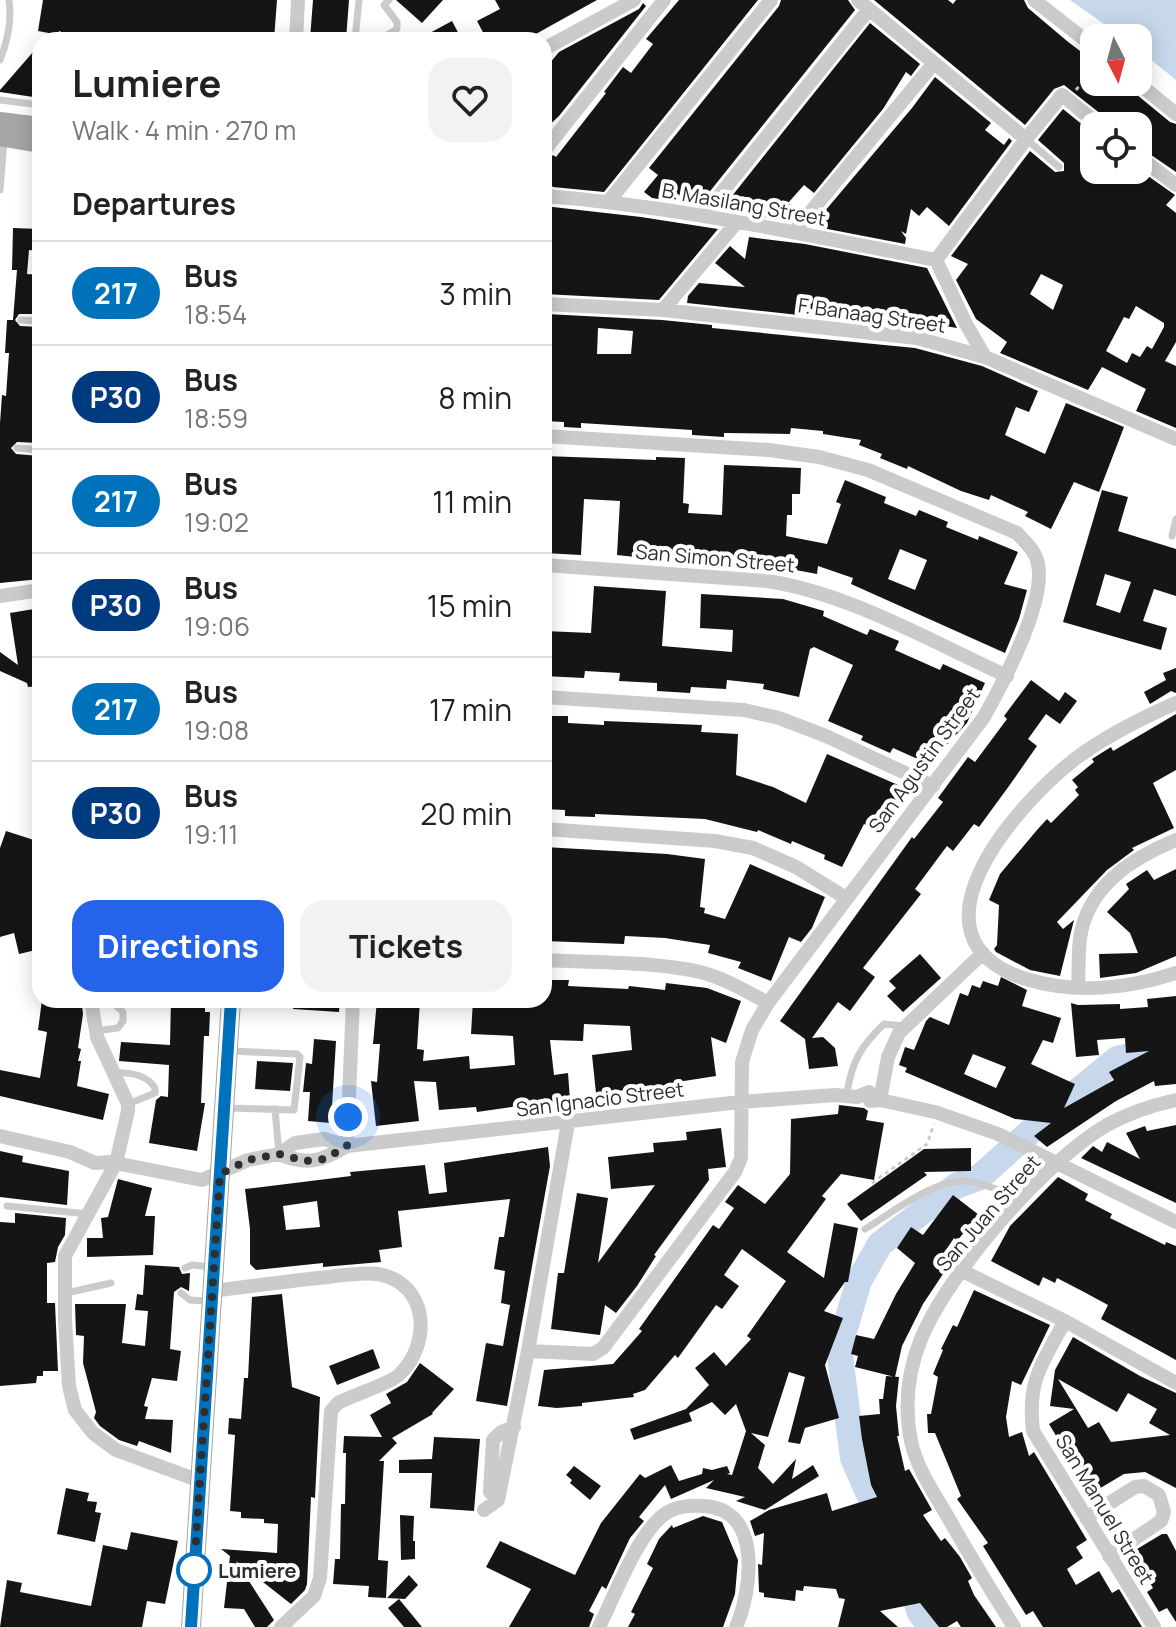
<!DOCTYPE html>
<meta charset="utf-8">
<style>
body{margin:0;font-family:Manrope,sans-serif;background:#f2f2f2;color:#222;height:100vh;display:flex;flex-direction:column;font-size:30px;white-space:nowrap}
*{box-sizing:border-box;margin:0}
p{font-size:26px;color:#767676}
.icon{flex:none;width:44px;height:44px;fill:none;stroke:currentColor;stroke-width:2;stroke-linecap:round;stroke-linejoin:round}
.map{position:relative;flex:1;overflow:hidden}
.details{position:absolute;left:32px;top:32px;width:520px;height:976px;display:flex;flex-direction:column;background:#fff;border-radius:24px;box-shadow:0 4px 20px #0003}
.details>*{flex:none}
.badge{padding:0 16px;border-radius:26px;font-size:28px;line-height:52px}
.needle{width:52px;rotate:174deg}
.controls{position:absolute;left:1080px;top:24px;display:grid;gap:16px}
.controls a{display:grid;place-items:center;width:72px;height:72px;border-radius:16px;background:#fff;box-shadow:0 4px 20px #0003;font-size:40px}
.you{position:absolute;width:40px;height:40px;margin:-20px;border:6px solid #fff;border-radius:50%;background:#1a73e8;box-shadow:0 0 0 12px #1a73e833}
.map>.badge{position:absolute;translate:-50% -50%;box-shadow:0 0 0 4px #fff}
h2{padding:0 40px;font-size:30px;line-height:72px}
.round{display:grid;place-items:center;flex:none;width:84px;height:84px;border-radius:24px;background:#f2f2f2}
.head{display:flex;align-items:center;justify-content:space-between;height:136px;padding:0 40px}
h1{font-size:38px;font-weight:700;line-height:60px}
.primary-button{display:flex;gap:16px;margin-top:auto;padding:16px 40px}
.primary-button a{flex:1;height:92px;border-radius:24px;background:#2563eb;color:#fff;font-size:32px;font-weight:700;line-height:92px;text-align:center}
.primary-button a+a{background:#f2f2f2;color:#222}
ul{padding:0;list-style:none}
li{display:flex;align-items:center;gap:24px;height:104px;padding:0 40px;border-top:2px solid #e0e0e0}
li div{flex:1}
li b{display:block;font-size:30px}
li em{font-style:normal}
li .badge{min-width:88px;font-weight:700;text-align:center}
.map>svg:first-child{display:block}
</style>
<div class="map">
<svg width="1176" height="1627" viewBox="0 0 1176 1627">
<rect width="100%" height="100%" fill="#fff"/>
<!-- water -->
<path fill="#c8d8ec" d="M1070,0H1176V80L1138,49V38H1124Z"/>
<g fill="none" stroke-linecap="round" stroke-linejoin="round">
<!-- river -->
<path stroke="#c8d8ec" stroke-width="26" d="M885,1531L853,1458L839,1348L859,1281L880,1244L956,1186L980,1177L1051,1113L1117,1059L1176,1046
M907,1573L920,1613L931,1627"/>
</g>
<!-- building -->
<path fill="#151515" fill-rule="evenodd" d="M43,0H277L274,40H72V37L65,36L60,31L54,34L38,31Z
M313,0H349L346,40L310,39Z
M396,0H443L422,23Z
M495,0H597L525,40H487L477,21L500,9Z
M679,0H758L604,192L553,187L544,180V166L553,155L556,157L606,93L604,92L623,67L631,73L653,44L646,39Z
M781,0H848L855,10L699,205L652,198L644,192L658,175L649,168L779,6Z
M874,0H948L953,4L956,0H1024L1028,8L1067,41L1084,54L1094,57V82H1127L1131,90L1170,122L1176,124V172L1138,146V126H1110L1106,118L1064,85L1054,89L1025,125Z
M643,3L646,6L559,116L544,130V70L559,52L639,9Z
M452,21L462,40H417L439,28Z
M870,23L920,64L911,76L906,72L883,109L814,193L804,185L788,203L792,206L780,220L764,217L750,205L744,213L730,210L724,206Z
M40,44V98L0,92V90Z
M935,77L991,123L985,130L1004,145L1009,138L1012,141L949,226L927,207L919,216L911,209L906,234L901,231L906,238L905,244L817,227L819,218L912,108Z
M1063,109L1094,134V170L1138,169L1175,195L1166,205L1176,213V342L1165,361L1176,366V428L1136,411L1146,389L1102,367L1088,390L1000,353L1007,342L976,319L956,280L968,264L951,256L1030,151L1055,172L1064,171V163L1038,140ZM1041,274L1063,285L1053,310L1030,294ZM1136,306L1164,323V327L1152,349L1147,346L1140,357L1132,353L1127,363L1106,351L1124,317L1129,319Z
M544,206L641,217L718,229L659,300L544,294Z
M13,228L40,229V251L29,250L27,274L40,275V314H19L15,320L20,326L39,327L37,358L40,359V443L17,442L11,448L16,454L40,456V579L0,583V423L2,395L6,396L9,353H5L7,320H13L17,270H12Z
M749,237L805,244L927,268L957,328L940,325L939,334L918,328L687,303L688,296L699,283L745,287L715,263L730,246L745,259Z
M546,314L662,320L712,325V328L915,348L982,366L1038,391L1029,412L1016,407L1005,435L1045,454L1066,403L1124,427L1099,492L1074,482L1051,529L1025,516L1028,512L991,495L989,500L961,491L908,466L907,469L880,458L882,454L859,445L861,440L823,434V431L791,428L790,434L724,433V437L692,435V430L628,426L581,423V428L564,427V422L544,421ZM598,328L633,331L631,354H597Z
M544,456L656,460V457L685,458L683,503L689,504L688,513L722,515L724,465L801,468L800,494H792V515H787L786,536L827,544L841,504L836,502L845,480L886,497L884,503L916,516L919,510L948,522L946,527L978,540L979,536L1018,552L1004,584L1027,590L1019,619L1005,653L851,584L853,578L818,566L817,574L785,568V570L751,569V565H739V561L682,559V562L617,555L620,501L584,499L581,555L544,553ZM900,549L927,560L915,590L888,579Z
M1102,490L1128,497L1118,531L1176,549V596L1154,589L1143,621L1167,628L1161,650L1063,622ZM1105,574L1131,582L1120,613L1096,605Z
M594,586L666,591L662,646L732,652L733,630L700,628L701,594L783,599L824,611L823,616L867,635L870,629L899,641L895,650L940,670L943,664L985,683L967,723L929,764L893,748L890,753L861,740L863,736L828,721L853,665L814,647L810,649L799,697L763,689L764,684L727,680L726,689L691,687L690,693L657,691V683L619,681L620,673L585,671L584,678L544,676V631L591,633Z
M40,608V686L28,687L27,683L0,671V652L18,665L10,613Z
M1176,668V693L1171,691L1150,704L1144,692L1166,680L1163,673Z
M1031,680L1059,701L1065,692L1077,701L1060,724L1046,714L1028,739L1037,746L1009,786L979,827L974,824L953,851L947,846L915,889L921,894L863,968L875,977L850,1011L838,1002L812,1038L823,1037L835,1048L838,1066L809,1069L805,1039L780,1021L912,837L914,839L943,802L938,798L968,757L975,762L1007,719L1004,716Z
M1176,714V770L1153,783L1174,828L1132,848L1134,850L1107,870L1057,922L1063,929L1074,920L1060,976L1030,970L996,952L994,949L997,945L999,905L989,900L1000,874L1037,830L1047,819L1051,823L1079,795L1075,790L1078,787L1072,780L1094,762L1092,759L1103,752L1111,747L1113,751Z
M544,716H568V723L604,725V721L702,725L701,732L738,734L736,775L773,787L806,803L827,754L905,788L896,809L890,806L879,831L864,824L842,867L824,859L825,855L792,841L791,844L758,830L757,832L705,819L595,814V817L565,816V810L544,809Z
M6,831L40,842V949L19,954L14,933L0,937V848Z
M544,847L667,854L705,859L700,907L705,908L704,913L725,919L750,864L825,897L812,928L801,942L789,937L771,981L738,968L741,962L708,953L710,945L665,938L625,936L624,944L544,941Z
M1176,869V956L1136,973L1100,978L1099,954L1138,953L1130,933L1107,912L1129,889L1126,884L1147,870L1154,880Z
M920,954L941,978L903,1012L887,996L896,988L889,981Z
M1001,977L1027,990L1022,1006L1061,1018L1053,1043L1043,1040L1031,1064L1075,1084L1064,1108L1114,1080L1109,1072L1149,1051L1126,1053L1125,1038L1097,1040L1099,1055L1076,1057L1071,1003L1078,1005L1120,1004V1009L1148,1007L1147,999L1176,996V1084L1155,1086L1154,1081L1116,1101L1047,1147L1034,1136L1051,1123L1015,1119L905,1072L907,1068L899,1065L905,1047L914,1050L926,1021L930,1017L949,1025L960,993L968,996L972,985L980,988L983,981L998,986ZM973,1054L1006,1067L996,1088L964,1074Z
M544,980H569L568,986L628,989L629,986L665,990L666,983L707,988L741,1001L726,1043L711,1037L716,1076L671,1083L672,1086L596,1093L592,1055L632,1050L630,1026L584,1024L583,1041L550,1040L554,1075L568,1073L570,1100L556,1101V1106L538,1108V1103L477,1112L476,1107L439,1110L436,1082L414,1081L419,1121L376,1126L371,1081L377,1082L380,1044H373L377,1000H420L417,1049L424,1050L423,1061L469,1056L470,1069L515,1065L513,1036L471,1034L473,1000H544Z
M42,1000L82,1005L83,1014L78,1048L81,1049L78,1061H81L77,1086L109,1094L103,1120L0,1096V1070L40,1078L47,1032L38,1030Z
M171,1000H205V1012H210L209,1036H204L201,1103H205L197,1151L149,1143L156,1100L161,1096L168,1097L169,1065L119,1061L121,1042L170,1045Z
M294,1000H340L339,1012L293,1009Z
M314,1039L336,1041L331,1123L308,1121L310,1092H303L306,1063L312,1064Z
M257,1061L293,1063L290,1091L255,1089Z
M839,1105L864,1108L868,1111L866,1120L884,1123L874,1180L841,1174L822,1196L826,1199L787,1252L824,1278L834,1223L858,1228L848,1282H845L824,1311L843,1318L825,1365L839,1418L805,1428L800,1444L788,1442L805,1377L789,1372L768,1437L751,1433L765,1445L758,1468L773,1484L796,1459L792,1479L813,1465L819,1476L765,1510L736,1501L745,1497L706,1488L714,1480L671,1499L665,1485L639,1517L644,1521L630,1538L606,1589L602,1586L589,1611L594,1614L589,1627H509L531,1589L486,1567L500,1541L575,1575L601,1523L640,1474L645,1478L671,1465L679,1481L702,1474L703,1468L712,1470L727,1466L730,1473L727,1474L732,1475L746,1431L736,1404L725,1415L712,1402L689,1413L692,1421L634,1440L630,1429L686,1409L709,1385L695,1368L714,1352L726,1366L751,1339L747,1336L786,1281L742,1249L724,1275L739,1286L722,1309L716,1305L678,1358L675,1355L645,1390L633,1394L634,1397L582,1403V1406L557,1408L538,1406L544,1370L613,1364L642,1331L639,1329L713,1225L719,1229L734,1208L725,1202L738,1185L765,1204L790,1174L791,1119L838,1114Z
M1176,1125V1203L1081,1158L1093,1146L1102,1152L1107,1142L1140,1159L1126,1133L1145,1126L1147,1131Z
M721,1128L726,1167L708,1169L709,1180L654,1255L656,1256L637,1286L616,1313L605,1305L600,1335L551,1329L558,1273H564L577,1193L608,1198L598,1263L655,1185L611,1189L608,1157L654,1152L653,1143L687,1140L686,1132Z
M548,1147L550,1166L507,1406L476,1401L486,1343L503,1346L510,1305L501,1303L505,1271L494,1269L499,1237H504L510,1199L398,1211L402,1247L379,1250L381,1262L323,1267V1263L256,1270L250,1264V1229L245,1189L351,1176L350,1172L425,1165L429,1194L447,1192L444,1163ZM317,1201L320,1227L286,1230L283,1206Z
M971,1148V1171L924,1172L927,1175L861,1221L847,1204L924,1149Z
M0,1151L23,1156L22,1162L69,1171L67,1205L0,1197Z
M1058,1177L1088,1194L1085,1200L1112,1214L1110,1218L1165,1245L1166,1242L1176,1246V1360L1101,1319L1108,1305L1084,1292L1057,1278L1055,1283L1043,1277L1039,1286L991,1261L1010,1226Z
M118,1179L152,1188L145,1216H155L153,1255L87,1257V1238H103L101,1218L108,1217Z
M953,1195L983,1218L971,1233L966,1230L957,1241L954,1238L938,1262L947,1268L923,1304L902,1346L895,1377L855,1367L858,1356L851,1354L856,1335L874,1339L896,1294L915,1263L897,1248L911,1227L923,1235Z
M15,1213L66,1218L65,1235L58,1247L55,1262L47,1263V1303H55L58,1371H43V1376H37L36,1383L0,1386V1222L15,1223Z
M145,1265L179,1267L182,1274L190,1273L189,1291L181,1287L174,1292L170,1349L181,1351L177,1381L152,1378L144,1406L148,1407L145,1419L173,1420L171,1453L139,1441L137,1446L119,1440L100,1426L94,1418L96,1412L83,1363L84,1336L76,1335L75,1304H126L122,1343L145,1346L148,1311L135,1310L137,1294L143,1295Z
M974,1290L1050,1325L1021,1385L1012,1381L1006,1417L1009,1437L1022,1432L1029,1456L1034,1452L1087,1540L1076,1547L1083,1558L1067,1569L1076,1585L1099,1571L1112,1593L1119,1589L1142,1627H1043L1033,1611L1026,1615L983,1546L988,1543L957,1499L961,1496L935,1433H928L927,1414H931L938,1377L933,1374L943,1350L941,1349L953,1325L957,1327Z
M282,1294L292,1387L320,1397L315,1498L311,1497L307,1584L305,1590L291,1604L236,1561L274,1620L267,1627H255L244,1609L224,1608L230,1556L221,1549L277,1553L278,1524L264,1523V1519L241,1518V1512L230,1511L235,1435L228,1434L229,1418L241,1419L244,1378H248L252,1297Z
M1073,1337L1140,1376L1176,1393V1488L1145,1472L1124,1474L1097,1490L1079,1460L1073,1464L1049,1424L1074,1409L1050,1406L1055,1370ZM1058,1379L1117,1412L1128,1393L1157,1409L1149,1423L1170,1435L1111,1442L1099,1422L1088,1428Z
M373,1349L380,1368L337,1385L329,1366Z
M420,1363L454,1389L432,1413L433,1414L392,1438L397,1443L379,1461H384L378,1560L388,1561L386,1598L368,1597L369,1586L333,1584L335,1559H340L341,1504H345L346,1453H343L344,1436L382,1437L370,1415L391,1403L386,1394L407,1382Z
M886,1376L899,1377L896,1406L899,1436H897L905,1471L909,1469L932,1510L923,1515L941,1541L945,1538L960,1557L972,1578L968,1581L974,1595L996,1627H961L957,1621L947,1627H939L920,1603L880,1611L898,1627H838L845,1599L839,1598L836,1589L804,1586L803,1591L796,1590L795,1601L764,1597V1593L759,1592L758,1564L762,1565L764,1533L755,1536L750,1521L769,1510L827,1493L832,1511L877,1497L871,1485L862,1439L859,1416L880,1414L879,1399H883Z
M434,1437L480,1439L474,1511L430,1508L432,1473H399V1460L432,1459Z
M574,1466L601,1486L590,1500L570,1483L572,1480L566,1475Z
M66,1488L89,1493L87,1501L97,1502L95,1512L101,1513L95,1542L57,1534Z
M400,1515L414,1516L413,1541H415V1559L401,1560Z
M703,1516L722,1522L738,1560L735,1594L723,1627H628L635,1614L631,1612L653,1568L647,1564L659,1539L672,1525L673,1528Z
M131,1532L178,1541L165,1604L147,1601L142,1627H0L7,1580L22,1583L20,1592L91,1606L103,1545L127,1550Z
M1162,1534H1167L1176,1551V1622L1167,1608L1159,1612L1147,1592L1153,1588L1132,1552Z
M409,1575L418,1585L405,1599L387,1598Z
M399,1599L422,1627H404L388,1608Z"/>
<g fill="none" stroke-linecap="round" stroke-linejoin="round">
<!-- path -->
<path stroke="#cbcbcb" stroke-width="3" stroke-dasharray="4 4" stroke-linecap="butt" d="M1076,90L1094,68
M872,1183L927,1144L934,1124"/>
<!-- service -->
<path stroke="#cbcbcb" stroke-width="7" d="M59,40V37
M355,40L359,0
M379,40L397,29V22L384,5L389,0
M0,60C8,40 12,21 9,0
M0,100L40,105
M1026,139L1059,167
M0,190L4,141
M21,320L40,321
M17,448L40,450
M1172,536L1176,519
M92,1004L113,1003L123,1012V1021L118,1028L96,1031
M115,1073C130,1072 147,1075 155,1088V1093L128,1104
M847,1093C852,1061 861,1046 884,1024L904,1026
M227,1108L294,1110L300,1057L297,1054L231,1051
M275,1109L279,1154
M7,1206L88,1214
M865,1229C892,1213 934,1179 966,1181C984,1183 1003,1192 1020,1198
M185,1268L192,1265L211,1267
M66,1293L111,1283
M181,1293L190,1300L208,1301"/>
<!-- minor -->
<path stroke="#cbcbcb" stroke-width="14" d="M858,0L1026,139
M1034,0L1094,47
M296,40L298,0
M544,49L634,0
M1137,82L1176,114
M544,151L664,0
M1138,156L1176,185
M544,196C676,206 806,235 936,260
M609,201L771,0
M703,216L869,9
M794,232L934,63
M936,260L1026,139L1062,95L1100,126
M936,260L966,324L985,357
M544,304L663,310L917,338L985,357L1176,439
M663,310L737,222
M544,565L767,581C848,593 932,642 1007,676
M0,596L40,590
M544,697L744,710L779,718L826,736L933,786
M1176,703C1144,717 1103,738 1075,759C1016,805 898,938 1026,979C1075,994 1128,989 1176,973
M544,829L715,841L753,848L796,867L846,898
M544,960C595,963 650,961 700,972C724,978 746,991 768,1003
M1078,988C1079,972 1078,954 1080,938C1088,886 1131,859 1176,840
M91,1000L97,1037L128,1104V1111L116,1163L65,1256V1320L69,1386L75,1410L93,1433L116,1450L200,1481
M880,1100L888,1057L899,1033L983,953
M870,1101L880,1100L935,1112L998,1134L1176,1222
M0,1136L70,1152L95,1163L110,1162L202,1180L248,1160L279,1154L295,1143L324,1139L347,1146L740,1102L835,1095L857,1097L869,1092L877,1100
M347,1146L353,1000
M279,1154C307,1166 322,1161 347,1146
M960,1270L1065,1321L1176,1383
M212,1291C251,1286 290,1281 328,1277C344,1275 362,1272 378,1274C429,1283 432,1344 399,1375C389,1384 353,1395 338,1403L331,1411L320,1578L314,1596L281,1627
M1065,1321C1042,1364 1027,1380 1033,1431L1154,1627
M528,1351L593,1354L603,1348L735,1172L741,1158L742,1062L752,1030L768,1003L984,717C1003,683 1046,602 1038,564C1036,551 1025,542 1017,533L868,470L819,457L769,450L544,436
M498,1500L490,1492L493,1440L501,1432L514,1427
M484,1510L498,1500L528,1351L568,1123
M1086,1518L1135,1487L1144,1486L1159,1495L1164,1512L1161,1521L1109,1556
M599,1627C614,1598 640,1527 668,1512C678,1506 692,1505 704,1506C763,1509 752,1590 736,1627
M1014,1627C990,1589 967,1551 945,1512C932,1490 916,1466 911,1441C904,1406 908,1371 921,1339C948,1273 1045,1161 1107,1125C1129,1113 1152,1105 1176,1100"/>
<!-- primary -->
<path stroke="#a6a6a6" stroke-width="20" d="M0,122L40,127
M0,136L40,143
M191,1627L231,1000"/>
</g>
<g fill="none" stroke-linecap="round" stroke-linejoin="round">
<!-- line casing -->
<g stroke="#fff" stroke-width="18">
<path id="line" d="M191,1627L231,1000"/>
</g>
<!-- line -->
<use href="#line" stroke="#0072bc" stroke-width="12"/>
<!-- walk -->
<path stroke="#2e2e2e" stroke-width="8" stroke-dasharray="0 14.4" d="M194,1570L220,1174L248,1160L279,1154L305,1161L325,1159L347,1146L348,1117"/>
</g>
<!-- markers -->
<circle fill="#fff" stroke="#0072bc" stroke-width="4" cx="194" cy="1570" r="16"/>
<g text-anchor="middle" dominant-baseline="central" stroke-width="8" stroke-linejoin="round" paint-order="stroke">
<!-- street labels -->
<g font-size="20" fill="#2e2e2e" stroke="#fff">
<text transform="translate(744 204) rotate(10)">B. Masilang Street</text>
<text transform="translate(872 315) rotate(8)">F. Banaag Street</text>
<text transform="translate(715 558) rotate(5)">San Simon Street</text>
<text transform="translate(924 760) rotate(-54)">San Agustin Street</text>
<text transform="translate(600 1099) rotate(-7)">San Ignacio Street</text>
<text transform="translate(988 1213) rotate(-49)">San Juan Street</text>
<text transform="translate(1105 1509) rotate(59)">San Manuel Street</text>
</g>
<!-- stop labels -->
<g font-size="20" font-weight="bold" fill="#2e2e2e" stroke="#fff" text-anchor="start">
<text x="218" y="1570">Lumiere</text>
</g>
</g>
</svg>
<div class="controls">
<a><svg class="needle" viewBox="-14 -14 28 28"><path d="M0-13l5 13h-10z" fill="#e53935"/><path d="M0 13l5-13h-10z" fill="#767676"/></svg></a>
<a><svg class="icon" aria-label="locate" viewBox="0 0 24 24"><circle cx="12" cy="12" r="6"/><path d="M12 2v4M12 18v4M2 12h4M18 12h4"/></svg></a>
</div>
<div class="you" style="left:348px;top:1117px"></div>
<section class="details">
<div class="head"><div><h1>Lumiere</h1><p>Walk · 4 min · 270 m</p></div><a class="round"><svg class="icon" aria-label="heart" viewBox="0 0 24 24"><path d="M12 20l-8-8c-3-5 5-10 8-4 3-6 11-1 8 4z"/></svg></a></div>
<h2>Departures</h2>
<ul>
<li><span class="badge" style="background:#0072bc;color:#fff">217</span><div><b>Bus</b><p>18:54</p></div><em>3 min</em></li>
<li><span class="badge" style="background:#003b80;color:#fff">P30</span><div><b>Bus</b><p>18:59</p></div><em>8 min</em></li>
<li><span class="badge" style="background:#0072bc;color:#fff">217</span><div><b>Bus</b><p>19:02</p></div><em>11 min</em></li>
<li><span class="badge" style="background:#003b80;color:#fff">P30</span><div><b>Bus</b><p>19:06</p></div><em>15 min</em></li>
<li><span class="badge" style="background:#0072bc;color:#fff">217</span><div><b>Bus</b><p>19:08</p></div><em>17 min</em></li>
<li><span class="badge" style="background:#003b80;color:#fff">P30</span><div><b>Bus</b><p>19:11</p></div><em>20 min</em></li>
</ul>
<div class="primary-button"><a>Directions</a><a>Tickets</a></div>
</section>
</div>
